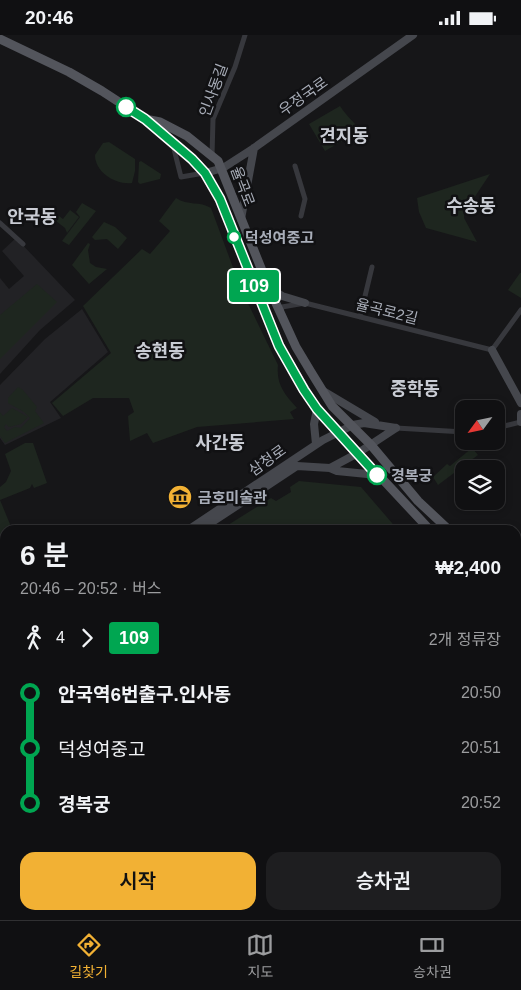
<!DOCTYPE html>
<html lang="ko">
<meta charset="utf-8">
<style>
body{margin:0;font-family:Helvetica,"Noto Sans KR",sans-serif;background:#1e1e20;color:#f1f3f6;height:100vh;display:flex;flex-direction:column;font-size:19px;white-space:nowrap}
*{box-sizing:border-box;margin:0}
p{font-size:16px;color:#9c9d9f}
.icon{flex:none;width:28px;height:28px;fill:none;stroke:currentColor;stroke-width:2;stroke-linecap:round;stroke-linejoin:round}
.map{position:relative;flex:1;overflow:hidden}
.drawer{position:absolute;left:0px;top:490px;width:521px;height:395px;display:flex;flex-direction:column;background:#101012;border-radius:15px 15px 0 0;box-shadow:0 2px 8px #0003,0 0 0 1px #303032}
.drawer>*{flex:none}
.badge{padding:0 10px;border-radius:4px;font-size:18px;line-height:32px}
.needle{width:32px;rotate:237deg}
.buttons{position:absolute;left:455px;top:365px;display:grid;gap:10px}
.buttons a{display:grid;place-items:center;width:50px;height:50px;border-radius:10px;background:#101012;box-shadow:0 2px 8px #0003,0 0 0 1px #303032;font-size:25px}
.map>.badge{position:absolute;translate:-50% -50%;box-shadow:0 0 0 2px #fff}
.legs{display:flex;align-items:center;gap:8px;height:55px;padding:0 20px;font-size:16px}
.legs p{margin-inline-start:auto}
.head{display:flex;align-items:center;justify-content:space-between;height:85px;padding:0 20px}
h1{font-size:28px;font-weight:600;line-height:38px}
.action{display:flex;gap:10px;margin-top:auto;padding:10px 20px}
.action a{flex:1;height:58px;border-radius:15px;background:#f2b134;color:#111;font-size:20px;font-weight:600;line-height:58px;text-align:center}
.action a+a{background:#1e1e20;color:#f1f3f6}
ul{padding:0 20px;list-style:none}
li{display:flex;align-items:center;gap:18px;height:55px;font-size:19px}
li i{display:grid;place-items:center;width:8px;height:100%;margin:0 6px;background:currentColor}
li i::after{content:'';width:12px;height:12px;margin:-6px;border:4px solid;border-radius:50%;background:#101012}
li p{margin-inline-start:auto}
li:first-child i{background:linear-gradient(#0000 50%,currentColor 0)}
li:last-child i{background:linear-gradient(currentColor 50%,#0000 0)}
.status{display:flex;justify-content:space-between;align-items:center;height:35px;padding:0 25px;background:#101012;direction:ltr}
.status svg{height:14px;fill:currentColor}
.tab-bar{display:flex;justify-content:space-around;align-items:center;height:70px;border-top:1px solid #303032;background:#101012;font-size:14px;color:#9c9d9f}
.tab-bar a{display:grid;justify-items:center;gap:2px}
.tab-bar .current{color:#f2b134}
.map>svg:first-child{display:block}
</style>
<div class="status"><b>20:46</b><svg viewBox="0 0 49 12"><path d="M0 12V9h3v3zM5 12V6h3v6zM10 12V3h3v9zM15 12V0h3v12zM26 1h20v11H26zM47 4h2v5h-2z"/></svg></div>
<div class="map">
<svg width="521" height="885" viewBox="0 0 521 885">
<rect width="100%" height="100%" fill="#161618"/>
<!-- built -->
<path fill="#222225" d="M16,203L75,265L40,295L0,339V243L9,254L24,241L2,216Z
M82,274L108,317L50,367L61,383L5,410L0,403V350L45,304Z
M521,838V885H466L472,880H516V842Z"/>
<!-- green -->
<path fill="#1e261f" d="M340,71C346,81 355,87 360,96L325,116L309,89Z
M109,107L135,124V136L132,148C115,150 95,137 95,120L103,108Z
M141,126L161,139L160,144L140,149L138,147L139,127Z
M490,139L464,178V183L477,207L426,193L419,177L417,163Z
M176,163C188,171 200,166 211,173L241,254L278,330C276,349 284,359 297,373L290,377L294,384L197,392L153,408L147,398L130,406L128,381L134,377L129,363H93L63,381L52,368L111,318L83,271L142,214L150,219L170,196L159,186Z
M82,168L96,176L69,210L62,206L80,182L76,177Z
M51,175L63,184L70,175L79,182L67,198L65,193L47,179Z
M104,187L115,192L127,203L118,214L107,204L95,205L92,202Z
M88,208L90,209L88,215L90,228L96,232L107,234L89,249L72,230Z
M520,238H521V263L508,255Z
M37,249L57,267L0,324V280Z
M18,352L23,355L37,372L35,376L44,388L5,408L0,401V377L3,381L12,373L28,382L21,389L9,392L6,389L4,392L7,396L15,392L21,393L30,383L24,377L8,368V363Z
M25,408H33L47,448L34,453L32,449L30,453L0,465L12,494L20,491L21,494L5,495V500L0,502V452L6,447L11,436L5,419Z
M472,413L478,420L438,450L433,442L447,429L450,431Z
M299,446L361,452L398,495H220L271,463L276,466L291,457L290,452Z
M4,625L5,880H433L427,885H0V627Z
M516,683L521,692V804L516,808Z"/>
<!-- water -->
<path fill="#2c353c" d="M103,880H140L143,885H106Z
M190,880H227L230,885H182Z"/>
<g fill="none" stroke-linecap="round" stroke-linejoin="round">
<!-- street -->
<path stroke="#37383d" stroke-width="5" d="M173,110L181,142L204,138
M212,121L213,84L235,32L245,0
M295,131L305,164L301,181
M0,188L23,209
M281,277L282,272L305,268L492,315L521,275
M360,282L372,232
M396,393L464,397
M496,393L521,387"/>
<!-- secondary -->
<path stroke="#45474d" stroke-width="8" d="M205,138L223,133L254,113L413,0
M241,184L254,113
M269,253L282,261L305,268
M492,315L521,368
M323,356L375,387
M521,379V387
M316,409L314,389L317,374
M330,433L358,418L396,393
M188,495L323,405L353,390L364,388L396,393
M200,495L297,431L330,433L337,436L377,440
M0,597L5,595
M516,830L521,825
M450,885L456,880"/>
<!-- primary -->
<path stroke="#53555c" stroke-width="9" d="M0,4L69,37L102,56L145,84L199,130L220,164L279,311L317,374L430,495
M145,84L160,87L187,101L218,126L269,253L296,312L311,337L332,371L371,410L418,466L449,495
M516,522L521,519
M516,528L521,532
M516,543L521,550"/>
</g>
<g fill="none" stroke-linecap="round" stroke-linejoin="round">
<!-- line-1 casing -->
<g stroke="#fff" stroke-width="11">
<path id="line-1" d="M126,72L145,84L192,124L205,138L220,164L279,311L304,355L317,374L377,440"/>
</g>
<!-- line-1 -->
<use href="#line-1" stroke="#00a651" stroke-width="8"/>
</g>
<!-- icons -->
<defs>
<g id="museum-disc" transform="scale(1.25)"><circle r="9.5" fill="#f2b134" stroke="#111113"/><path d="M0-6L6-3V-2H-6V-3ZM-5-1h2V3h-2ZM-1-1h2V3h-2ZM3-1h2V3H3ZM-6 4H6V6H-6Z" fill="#111"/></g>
</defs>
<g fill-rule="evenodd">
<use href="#museum-disc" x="180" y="462"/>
</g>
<!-- markers -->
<g fill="#fff" stroke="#00a651" stroke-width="2.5">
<circle cx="126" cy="72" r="9"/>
<circle cx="234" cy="202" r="6"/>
<circle cx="377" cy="440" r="9"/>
</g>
<g text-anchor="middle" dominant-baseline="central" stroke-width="5" stroke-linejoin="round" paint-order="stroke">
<!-- street labels -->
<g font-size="15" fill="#a8adb8" stroke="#111113">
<text transform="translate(213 55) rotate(-70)">인사동길</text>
<text transform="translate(303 61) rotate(-35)">우정국로</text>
<text transform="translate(243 151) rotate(69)">율곡로</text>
<text transform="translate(387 276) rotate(14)">율곡로2길</text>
<text transform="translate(267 425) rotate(-35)">삼청로</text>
</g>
<!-- stop labels -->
<g font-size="15" font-weight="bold" fill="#a8adb8" stroke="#111113" text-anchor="start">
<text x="245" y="202">덕성여중고</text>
<text x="391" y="440">경복궁</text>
</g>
<!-- poi labels -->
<g font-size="15" font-weight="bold" fill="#a8adb8" stroke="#111113" text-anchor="start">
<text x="198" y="462">금호미술관</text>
</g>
<!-- quarter labels -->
<g font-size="18" font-weight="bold" fill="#c9ccd4" stroke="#111113">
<text x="344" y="101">견지동</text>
<text x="471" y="171">수송동</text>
<text x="32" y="182">안국동</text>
<text x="160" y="316">송현동</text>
<text x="415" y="354">중학동</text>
<text x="220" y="408">사간동</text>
</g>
</g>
</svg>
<div class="buttons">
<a><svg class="needle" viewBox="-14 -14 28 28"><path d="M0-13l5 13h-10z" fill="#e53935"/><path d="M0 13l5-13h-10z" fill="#9c9d9f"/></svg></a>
<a><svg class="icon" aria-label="layers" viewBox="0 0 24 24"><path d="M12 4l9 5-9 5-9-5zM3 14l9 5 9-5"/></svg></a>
</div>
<b class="badge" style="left:254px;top:251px;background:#00a651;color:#fff">109</b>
<section class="drawer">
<div class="head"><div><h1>6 분</h1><p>20:46 – 20:52 · 버스</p></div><b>₩2,400</b></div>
<div class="legs"><svg class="icon" aria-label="walk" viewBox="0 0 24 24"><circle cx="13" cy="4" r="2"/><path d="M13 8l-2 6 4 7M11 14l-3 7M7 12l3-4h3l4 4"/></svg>4<svg class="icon" aria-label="forward" viewBox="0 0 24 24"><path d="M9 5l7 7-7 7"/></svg><b class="badge" style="background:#00a651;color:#fff">109</b><p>2개 정류장</p></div>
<ul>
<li><i style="color:#00a651"></i><b>안국역6번출구.인사동</b><p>20:50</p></li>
<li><i style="color:#00a651"></i><span>덕성여중고</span><p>20:51</p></li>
<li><i style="color:#00a651"></i><b>경복궁</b><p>20:52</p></li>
</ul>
<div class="action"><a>시작</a><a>승차권</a></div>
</section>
</div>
<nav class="tab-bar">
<a class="current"><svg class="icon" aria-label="directions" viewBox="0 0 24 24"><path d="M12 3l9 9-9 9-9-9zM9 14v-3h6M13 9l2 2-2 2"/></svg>길찾기</a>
<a><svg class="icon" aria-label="map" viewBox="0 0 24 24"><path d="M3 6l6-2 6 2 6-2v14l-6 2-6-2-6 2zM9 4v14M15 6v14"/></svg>지도</a>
<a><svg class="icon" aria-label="tickets" viewBox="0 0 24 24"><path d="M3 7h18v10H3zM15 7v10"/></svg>승차권</a>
</nav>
